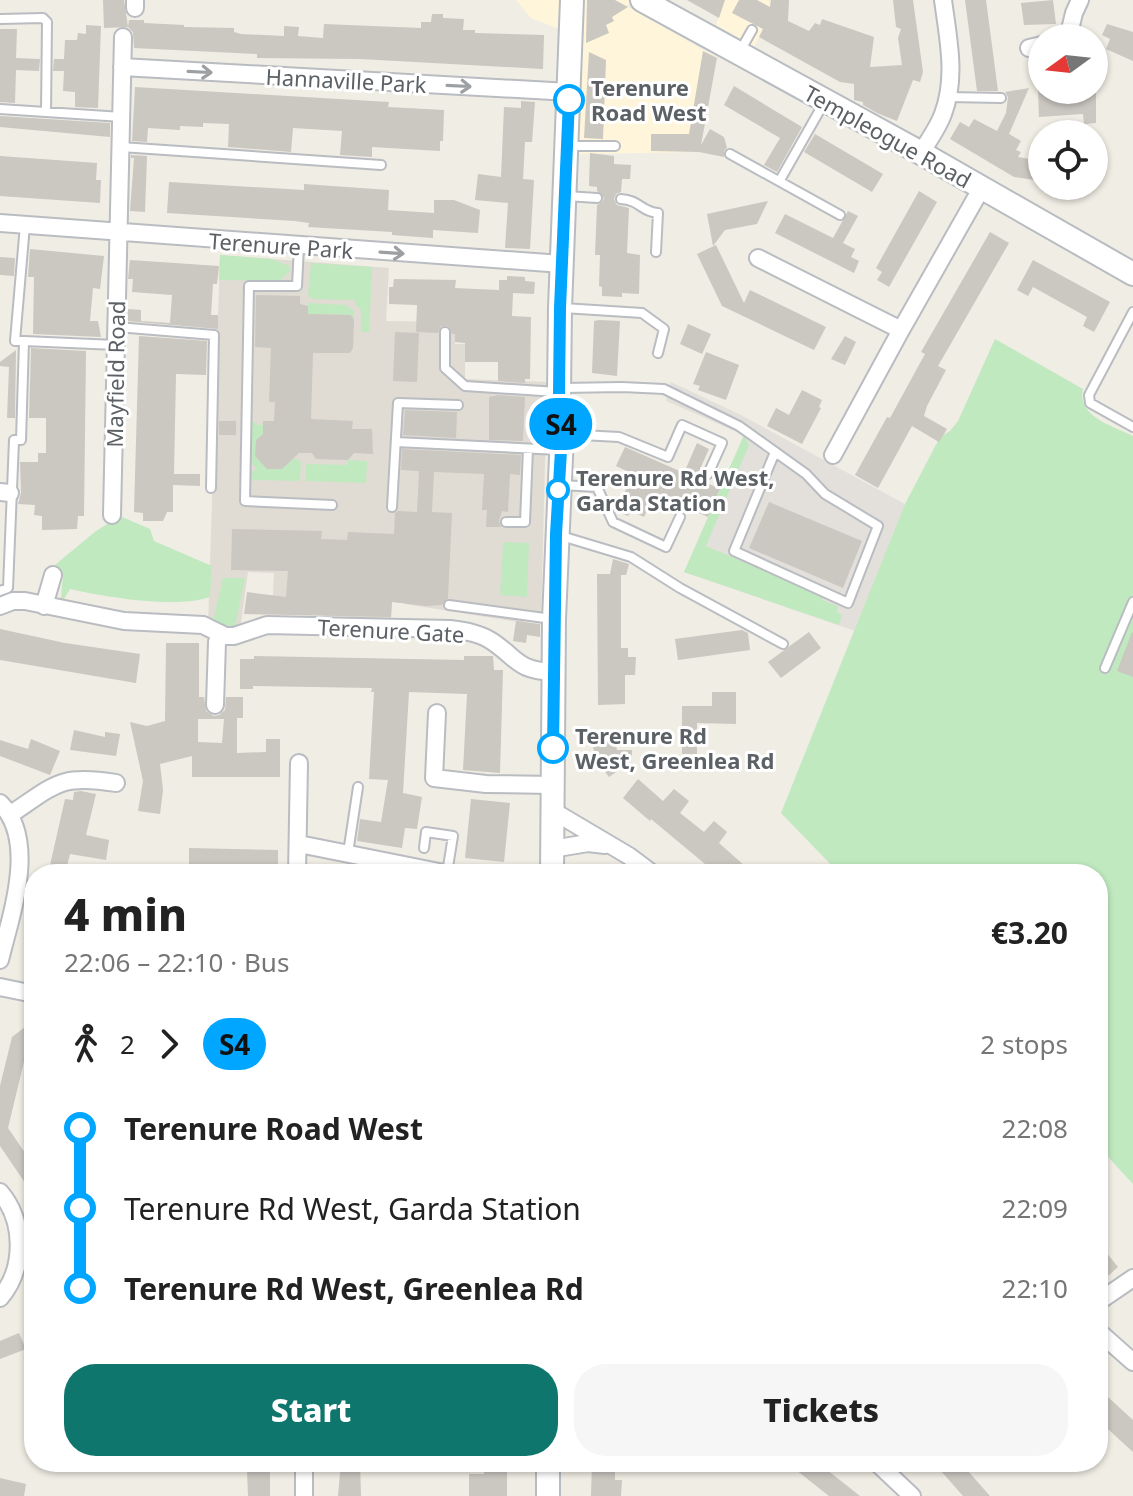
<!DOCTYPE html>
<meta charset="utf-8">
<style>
body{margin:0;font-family:"Noto Sans",sans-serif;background:#f6f6f6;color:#222;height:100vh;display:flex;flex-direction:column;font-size:30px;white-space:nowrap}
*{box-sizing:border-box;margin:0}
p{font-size:26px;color:#767676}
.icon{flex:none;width:44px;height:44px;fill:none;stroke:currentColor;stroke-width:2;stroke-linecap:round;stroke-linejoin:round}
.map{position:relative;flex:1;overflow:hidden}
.side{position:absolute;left:24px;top:864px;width:1084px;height:608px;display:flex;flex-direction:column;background:#fff;border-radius:32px;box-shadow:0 2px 6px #0004}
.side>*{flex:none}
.badge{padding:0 16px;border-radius:26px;font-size:28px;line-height:52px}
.needle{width:52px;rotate:255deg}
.fabs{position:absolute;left:1028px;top:24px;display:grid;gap:16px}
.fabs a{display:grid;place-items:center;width:80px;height:80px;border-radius:50%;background:#fff;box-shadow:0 2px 6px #0004;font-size:40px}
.map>.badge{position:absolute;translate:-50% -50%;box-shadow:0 0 0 4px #fff}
.legs{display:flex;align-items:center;gap:12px;height:88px;padding:0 40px;font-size:26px}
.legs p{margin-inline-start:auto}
.head{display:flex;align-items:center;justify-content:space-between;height:136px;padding:0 40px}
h1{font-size:44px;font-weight:800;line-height:60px}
.cta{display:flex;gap:16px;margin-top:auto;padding:16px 40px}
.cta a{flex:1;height:92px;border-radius:32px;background:#0f766e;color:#fff;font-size:32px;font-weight:800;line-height:92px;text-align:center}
.cta a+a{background:#f6f6f6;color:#222}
ul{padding:0 40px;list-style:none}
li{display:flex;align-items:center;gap:28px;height:80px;font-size:30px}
li i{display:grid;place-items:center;width:12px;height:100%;margin:0 10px;background:currentColor}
li i::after{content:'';width:20px;height:20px;margin:-10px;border:6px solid;border-radius:50%;background:#fff}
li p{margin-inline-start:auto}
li:first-child i{background:linear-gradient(#0000 50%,currentColor 0)}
li:last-child i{background:linear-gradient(currentColor 50%,#0000 0)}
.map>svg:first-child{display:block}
</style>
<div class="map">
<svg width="1133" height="1496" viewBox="0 0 1133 1496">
<rect width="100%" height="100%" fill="#f0ede4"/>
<!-- commercial -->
<path fill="#fff5da" d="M516,0H636L627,6L717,58L699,152L579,154L576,151L581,55L559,29L531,18Z
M724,0H769L770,8L764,28L754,46L716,25Z"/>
<!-- industrial -->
<path fill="#e3e0dc" d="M671,382L741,415L905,504L855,631L684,572L744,435L666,401Z"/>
<!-- education -->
<path fill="#e0dcd3" d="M220,255L389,268L386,321L456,322L455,344H465V379L547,382L541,621L525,619L524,623L405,604L402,600H392L391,619L272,613L274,573L248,572L240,630L208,626Z"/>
<!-- green -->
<path fill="#c0e9bf" d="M220,255L272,259L289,266V272L279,281L219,280Z
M311,263L372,267L369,332H361V310L355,304V300L312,299L308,295Z
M308,303L345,305L354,311V320L351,315L318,314L315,318L307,320Z
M995,339L1083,389C1076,416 1113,426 1133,436V1184L1098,1146V874H840L781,813L905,504L940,437L950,431L958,421Z
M248,422H255L258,425L278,424L256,440L255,456L267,469H282L294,458L301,462L300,481L248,480L249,473L255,470V466L248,461Z
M744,435L749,445L706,546L824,596L822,600L838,606L837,612L842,615L839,625L684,572Z
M348,460L367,461L366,483L306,481V464L348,465Z
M120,516L150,529L154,541L212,566L210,597C175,609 106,597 70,589L64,599L61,598L63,574L51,572L50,569L96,531Z
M503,542L529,543L527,597L500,595Z
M223,578H245L235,627L213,622Z"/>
<!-- building -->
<path fill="#cbc7c1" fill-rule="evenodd" d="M103,0H124L128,27L104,28Z
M587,0H615L628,7L612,17L614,21L606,25L609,33L586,43Z
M687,0H725L719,18Z
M739,0H757L770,7L771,0H789L788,21L809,31L815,23L820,25L822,19L874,37L870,67L902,65L898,38L901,29L896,27L893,0H913L923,72L920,82L913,80L897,121L877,113L863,105V102L854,100V84L840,82L759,37L763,29L732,13Z
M965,0H986L998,91H977Z
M1053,0L1056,24L1024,25L1021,3Z
M432,14H443V18L464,19L463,30H475V33L544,35L543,69L360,59L257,58V54L134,48L133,32L128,27L129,20H144V23L184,25V27L234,28V32L241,34L284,36V26L299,27L298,36L323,38L324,24L421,28V22H431Z
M1107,24L1133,32V61L1106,49L1110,39L1102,35Z
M86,25L101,26L98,108L75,107V92L63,91L64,71H53L54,59H64L65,40H77L78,33L86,34Z
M0,29H17L16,58L40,59L39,71L16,70L15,103L0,102Z
M703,51L717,58L701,145L710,129L724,137L727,148L724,151V157L699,152L651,151V134H689Z
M589,52L606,60L603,139L584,138Z
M734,86L802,127L777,172L764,165L780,138L724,105Z
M135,87L389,102L388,107L444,110L443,141H440V151L372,147V157L340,155L342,131L293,128L291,152L228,147L229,124L203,123V127L180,126V130L148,128L147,142L132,141Z
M1029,88L1009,134L1021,141L1016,150L1021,152L1018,157L1042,161V181L1014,177L950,139L960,122L969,127L974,119L997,131L1006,113L1008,97L1005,92Z
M1038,90H1096V123L1084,124L1083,114L1039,117Z
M521,101L535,102L532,142H525L523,179L534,180L530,249L505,248L508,203L475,200L478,174L501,177L504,107L521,108Z
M0,116L110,123V137L0,127Z
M815,134L883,174L872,192L804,152Z
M590,153L614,156V164L631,165L630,179H622L621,192L616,194L614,199L617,205L629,208L627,253L640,255L639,294L622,293V297L602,296V287L599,286L600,255H595L597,205L602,202L604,198L597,191V187L589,186Z
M131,155L147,156L145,212L130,211L134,158H131Z
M0,156L97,163L96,180H101L100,203L0,196Z
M169,182L304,190V184L389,190L388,210L434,213V200H454L480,210L478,233L433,230V238L392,235V232L308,227L309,223L295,221L167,213Z
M919,191L937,202L889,287L877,280L882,272L876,268Z
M768,201L757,224L725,230L713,246L707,214Z
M848,211L858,216L843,243L855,249L851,257L859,261L854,273L775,233L785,214L833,238Z
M990,232L1009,243L938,366L946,370L927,406L924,416L947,429L939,442L912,426L878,488L855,475L887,417L890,418L908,385L925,354L921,352Z
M716,245L744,303L750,290L826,327L814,350L722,306L697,254Z
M30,249L104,256L100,289L93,288L90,321H98L101,337L33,334L34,277H28Z
M0,257L15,258L14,276L0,275Z
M130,260L219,266L217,284H213L211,315H218V329L127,321L128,309L141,310V321L170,323L172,295L132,292L133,279H128Z
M1033,260L1110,302L1094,332L1083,326L1087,317L1033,287L1028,296L1017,290Z
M507,276L525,277V281L535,282L534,294L513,293L512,316L531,317L530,379H525V383L498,381V362H465V343L455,342V334H452L448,326H441L438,333L416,332L417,305L389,304V287H393L394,279L456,280L455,288L499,290V280H507Z
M256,295L300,296V304L308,306V314L351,315L354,320L353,348L350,353H313L311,419L353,421L352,429H372L373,454L354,453L348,460L316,459L312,453H299L282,469H267L255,456L256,440L263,434V421H274L275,402H269L271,348L255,347Z
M599,320L620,321L617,376L592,373L594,321Z
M688,324L711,334L702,354L680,344Z
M395,332L419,333L417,382L393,381Z
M139,336L207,341L206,375L176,374L174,474H200V486L173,485V512H167L163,521H143V513L134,512Z
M845,336L856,342L845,365L831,359Z
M31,348L86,351L84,516H78L77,529L42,530V516L34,515L35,505L18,504L21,493L20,462H38V453H46V418H29Z
M16,350L15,418H7L9,367L0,366V362Z
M706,352L739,365L726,400L698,390L700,386L693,384Z
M802,390L822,400L819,407L821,408L802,444L767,426L776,408L789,415Z
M498,395L525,397L523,441L489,440V397Z
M405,410L457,412L456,438L403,435Z
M219,421H236V435H219Z
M697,443L709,449L696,478L720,489L708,517L655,494L644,517L631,511L628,516L616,511L633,474L616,466L625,447L684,473Z
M402,449L521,455L520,475L510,474L508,512L502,511L499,521L501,527H486L487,510H482L484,474L434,472L432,512L452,513L448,598L442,605L426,606L392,602L391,617L244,614L247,592L286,597L288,571L231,570L232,529L322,531L321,539L347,540L348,532L394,534L395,513L398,511L417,512L419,471L401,470Z
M769,502L862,541L843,588L749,548Z
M613,559L629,564L626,575H621V648H628V657H636L635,675H625V704L598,705L597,574H610Z
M516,621L540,624V637L527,635L526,643L513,641Z
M0,629L65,643L140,654L136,683L0,660Z
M742,630L748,633L750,650L678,660L675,639Z
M809,632L821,648L781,678L768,662Z
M1132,632L1133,633V677L1117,671Z
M166,643H199V697H204L206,711L214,716L219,715L225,710L226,697H243V718H237V753L266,752V739H280V777H192V756L160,764L163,790L160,814L138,811L143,781L130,722L147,726L165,721ZM198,719H224L222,743L198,742Z
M254,656L464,660V656H493L494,670H503L500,773L463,770L467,694L409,692L403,793L422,797L417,829L405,828L402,848L357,841L360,819L381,822L388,780L369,779L374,692H371L372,688L253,686V689H240V659H254Z
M712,692H736V724L697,723V754H682V706H712Z
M74,730L105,737V732L120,734L116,756L70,750Z
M614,737L617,750H632V761L609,777L596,760L592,742Z
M31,739L60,751L50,775L0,756V740L28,749Z
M638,779L663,801L674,789L689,801L680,813L704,832L714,821L727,832L719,843L754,874H717L651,819L650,821L623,798Z
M81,791L96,794L86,835L109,840L106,860L70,854L65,874H48L65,799L73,800L74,792Z
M471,799L510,803L504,862L465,858Z
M189,848L278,850V873L189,871Z
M34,1020L8,1128L34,1166V1196L0,1146V1086L12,1037Z
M1098,1242L1118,1267L1098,1285Z
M19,1333L26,1349L0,1359V1341Z
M1098,1388L1133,1420V1452L1098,1420Z
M341,1462H360L361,1496H338Z
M484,1462H507V1496H469V1474H484Z
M592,1462H615V1480H622L621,1496H591Z
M786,1462H817L860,1496H829Z
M933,1462H960L990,1496H963Z
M247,1470H270V1496H248Z
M0,1478L26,1484L24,1496H0Z"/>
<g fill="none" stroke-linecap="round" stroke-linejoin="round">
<!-- lane casing -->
<g stroke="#b9bcc1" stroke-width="12">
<path id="lane" d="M0,19L43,18L47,22L46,112
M739,53L752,30
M948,97L1001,98
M0,109L122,117
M568,146H615
M121,147L381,165
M730,154L840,215
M780,180L825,101
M566,196L597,198
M621,199C640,200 641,212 658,213L656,252
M299,246L297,286H249L245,501L332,505
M563,308L642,313L664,329L658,353
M1133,312L1089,395L1090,403L1133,427
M117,327L214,335L211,488
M445,332V368L465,386L557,392
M24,341H15L25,225
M562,388L622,387L664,389L739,426L806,474L825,494L878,526L848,603L734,551L775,452
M562,434L619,437L668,457L682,425L722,443L708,474
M396,442L559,450
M561,485L597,487L613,522L666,547L680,517
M392,507L398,403L458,405
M506,522H525L528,449
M558,535L631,557L680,588L783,644
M0,591L8,588L14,440H21L24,341L116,345
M449,605L552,619
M1105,668L1133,602
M424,848L426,832L453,836L447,873
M348,853L358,787"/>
</g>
<!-- street casing -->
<g stroke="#b9bcc1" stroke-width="20">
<path id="street" d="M135,0V8
M1068,38L1074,13L1080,0
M1029,48L1042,45
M122,67L570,92
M921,153C928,141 938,128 943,114C957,77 948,38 943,0
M0,223L562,264
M758,258L901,330L981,189
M833,455L901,330
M0,492L10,493
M112,515L123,37
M0,606L13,601H25L124,621L203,625L225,636H234L267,625L450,629C465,631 480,633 493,642C519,660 517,670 553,672
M44,606L53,575
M215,705L217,642L220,633
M437,713L434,778L486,784L553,785
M0,803C38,840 11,915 0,960
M553,811L629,856L653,874
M11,814C56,784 60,774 116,783
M299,844L449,874
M552,849L588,843L605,845
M297,874L299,763
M0,987L34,994
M0,1192C25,1221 25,1269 0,1298
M1098,1302L1133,1278
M1098,1331L1133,1362
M876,1462L912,1496
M304,1496V1462"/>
</g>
<!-- secondary casing -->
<g stroke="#b8bcc1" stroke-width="26">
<path id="secondary" d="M642,0L921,153L1133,274
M552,874L554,619L562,434L559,392L560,308L572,0
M548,1496V1462"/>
</g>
<!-- lane -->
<use href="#lane" stroke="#fff" stroke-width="8"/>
<!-- street -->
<use href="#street" stroke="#fff" stroke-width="16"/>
<!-- secondary -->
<use href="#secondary" stroke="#fff" stroke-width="22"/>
</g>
<!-- one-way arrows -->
<defs><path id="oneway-shaft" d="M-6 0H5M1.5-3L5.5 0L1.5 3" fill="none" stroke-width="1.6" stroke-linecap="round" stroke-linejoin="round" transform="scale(2)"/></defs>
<g stroke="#9da0a3">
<use href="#oneway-shaft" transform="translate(200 72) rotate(3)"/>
<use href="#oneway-shaft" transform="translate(459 86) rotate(3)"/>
<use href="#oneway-shaft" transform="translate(392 253) rotate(4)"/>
</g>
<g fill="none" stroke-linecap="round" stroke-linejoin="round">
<!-- line-1 casing -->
<g stroke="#fff" stroke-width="18">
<path id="line-1" d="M553,748L556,534L562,434L559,392L560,308L569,100"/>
</g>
<!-- line-1 -->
<use href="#line-1" stroke="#00a6ff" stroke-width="12"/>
</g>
<!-- markers -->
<g fill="#fff" stroke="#00a6ff" stroke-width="4">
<circle cx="569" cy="100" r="14"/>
<circle cx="558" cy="490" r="10"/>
<circle cx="553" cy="748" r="14"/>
</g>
<g text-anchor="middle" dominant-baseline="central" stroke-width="6" stroke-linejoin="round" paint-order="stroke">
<!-- street labels -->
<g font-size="22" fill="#5c6166" stroke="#fff">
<text transform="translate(346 80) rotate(3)">Hannaville Park</text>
<text transform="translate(888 136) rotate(29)">Templeogue Road</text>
<text transform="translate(281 245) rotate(4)">Terenure Park</text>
<text transform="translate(115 374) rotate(-89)">Mayfield Road</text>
<text transform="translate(391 630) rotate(3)">Terenure Gate</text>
</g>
<!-- stop labels -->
<g font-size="22" font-weight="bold" fill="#5c6166" stroke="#fff" text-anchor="start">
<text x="591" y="87">Terenure<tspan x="591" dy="25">Road West</tspan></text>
<text x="576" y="477">Terenure Rd West,<tspan x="576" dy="25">Garda Station</tspan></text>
<text x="575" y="735">Terenure Rd<tspan x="575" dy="25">West, Greenlea Rd</tspan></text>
</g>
</g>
</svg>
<div class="fabs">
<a><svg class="needle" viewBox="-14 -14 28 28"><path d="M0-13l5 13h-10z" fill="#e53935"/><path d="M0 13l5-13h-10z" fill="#767676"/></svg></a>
<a><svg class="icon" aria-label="locate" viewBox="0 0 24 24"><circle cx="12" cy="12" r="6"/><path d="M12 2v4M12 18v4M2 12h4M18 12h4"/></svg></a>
</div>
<b class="badge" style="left:561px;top:424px;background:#00a6ff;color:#111">S4</b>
<section class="side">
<div class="head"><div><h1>4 min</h1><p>22:06 – 22:10 · Bus</p></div><b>€3.20</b></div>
<div class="legs"><svg class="icon" aria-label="walk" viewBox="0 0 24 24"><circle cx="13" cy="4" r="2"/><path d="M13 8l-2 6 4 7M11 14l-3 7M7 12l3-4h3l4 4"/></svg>2<svg class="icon" aria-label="forward" viewBox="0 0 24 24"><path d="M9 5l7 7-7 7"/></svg><b class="badge" style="background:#00a6ff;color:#111">S4</b><p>2 stops</p></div>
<ul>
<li><i style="color:#00a6ff"></i><b>Terenure Road West</b><p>22:08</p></li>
<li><i style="color:#00a6ff"></i><span>Terenure Rd West, Garda Station</span><p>22:09</p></li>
<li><i style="color:#00a6ff"></i><b>Terenure Rd West, Greenlea Rd</b><p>22:10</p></li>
</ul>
<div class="cta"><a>Start</a><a>Tickets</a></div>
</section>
</div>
